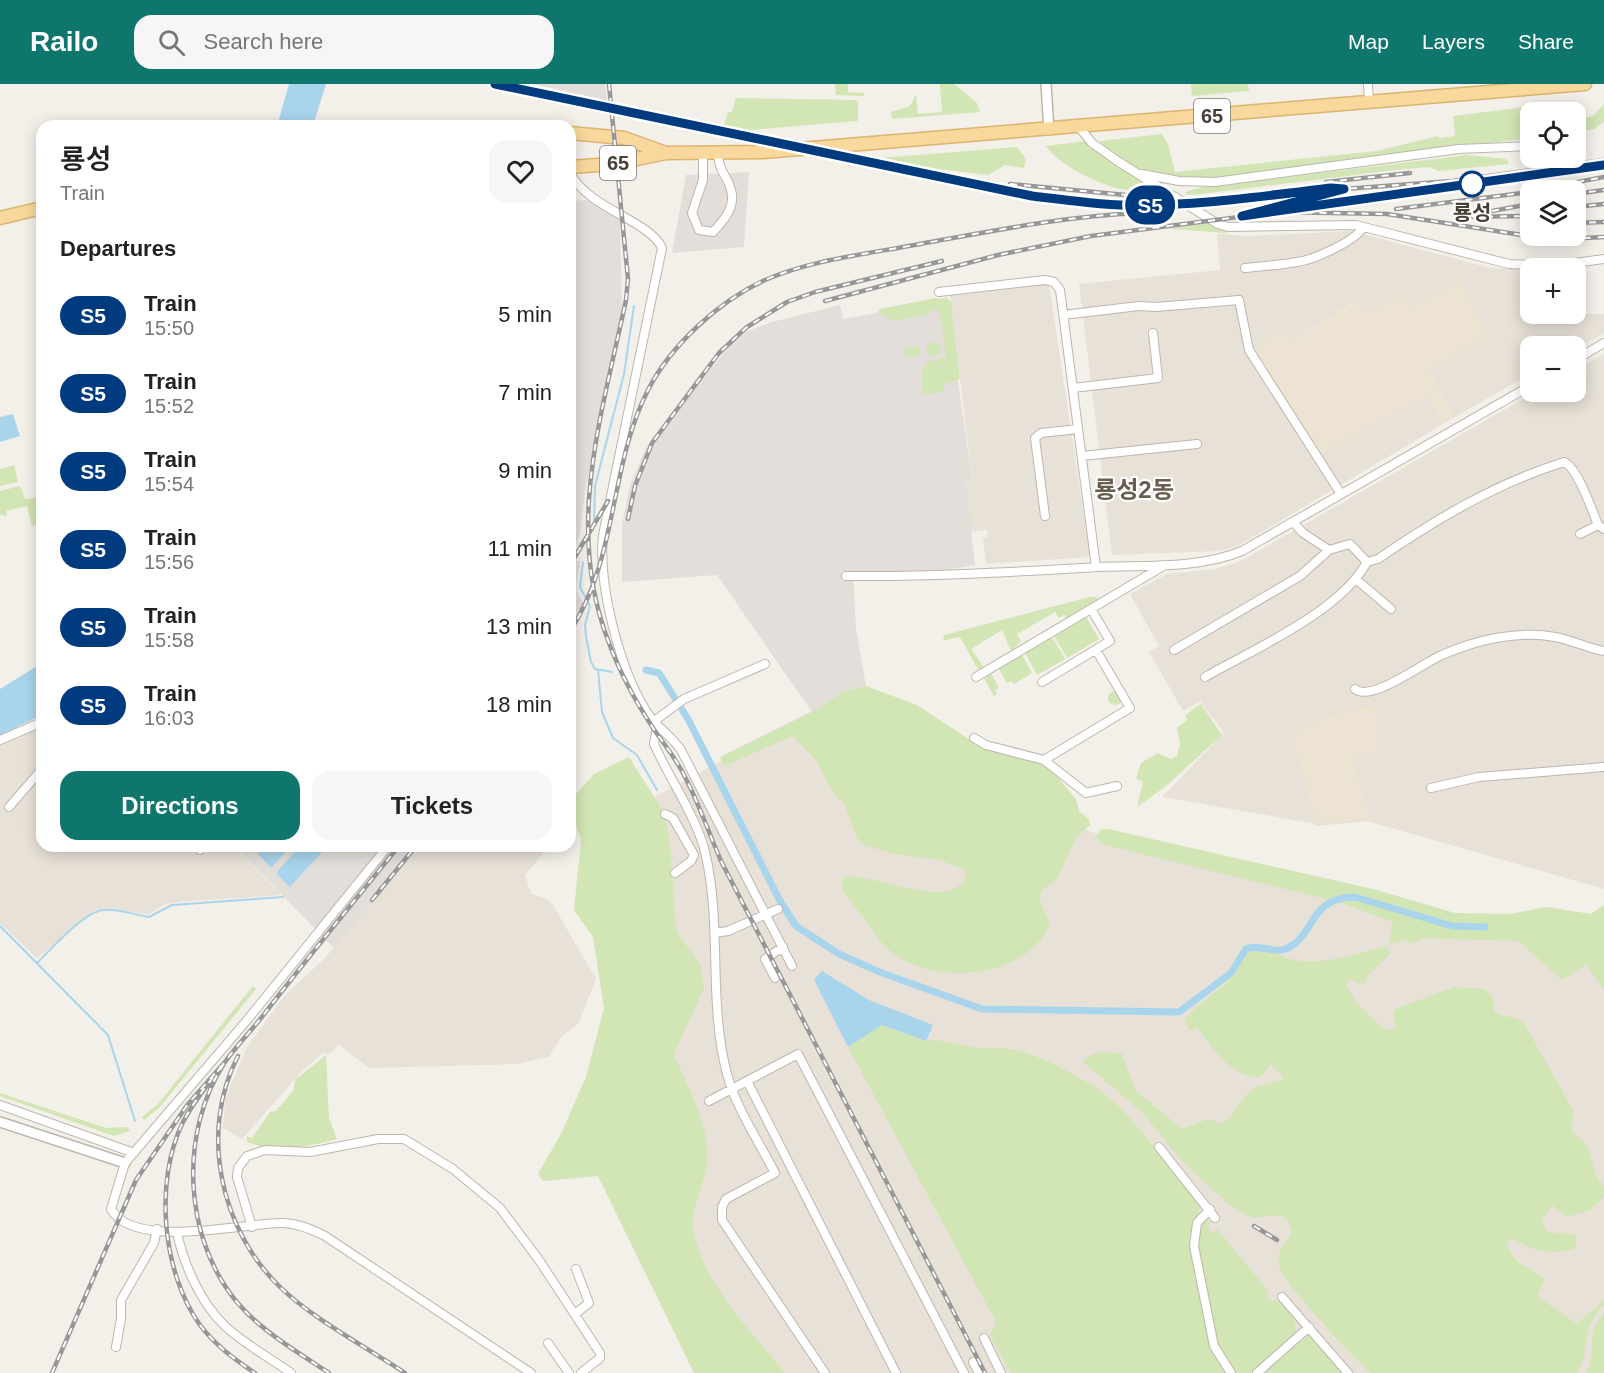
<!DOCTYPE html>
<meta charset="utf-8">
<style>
body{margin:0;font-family:Helvetica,"Noto Sans KR",sans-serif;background:#f6f6f6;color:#222;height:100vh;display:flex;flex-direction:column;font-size:22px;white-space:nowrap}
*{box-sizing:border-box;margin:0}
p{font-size:20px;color:#767676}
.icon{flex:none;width:33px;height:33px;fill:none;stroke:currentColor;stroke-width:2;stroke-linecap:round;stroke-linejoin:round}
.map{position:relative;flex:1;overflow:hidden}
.drawer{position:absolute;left:36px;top:36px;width:540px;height:732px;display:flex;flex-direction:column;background:#fff;border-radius:18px;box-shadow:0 3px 15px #0003}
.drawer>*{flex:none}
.badge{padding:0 12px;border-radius:20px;font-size:21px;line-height:39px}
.buttons{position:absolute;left:1520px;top:18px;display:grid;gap:12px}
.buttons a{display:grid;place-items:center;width:66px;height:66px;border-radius:12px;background:#fff;box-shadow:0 3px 15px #0003;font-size:30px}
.map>.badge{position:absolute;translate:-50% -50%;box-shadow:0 0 0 3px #fff}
h2{padding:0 24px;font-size:22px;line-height:54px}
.round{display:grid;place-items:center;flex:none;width:63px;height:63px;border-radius:18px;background:#f6f6f6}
.summary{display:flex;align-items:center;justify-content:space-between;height:102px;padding:0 24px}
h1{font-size:28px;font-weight:600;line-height:45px}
.button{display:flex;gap:12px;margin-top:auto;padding:12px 24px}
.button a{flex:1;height:69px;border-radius:18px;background:#0f766e;color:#fff;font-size:24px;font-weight:600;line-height:69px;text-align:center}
.button a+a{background:#f6f6f6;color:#222}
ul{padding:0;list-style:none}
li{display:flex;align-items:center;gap:18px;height:78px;padding:0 24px}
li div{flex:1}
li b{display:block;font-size:22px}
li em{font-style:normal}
li .badge{min-width:66px;font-weight:700;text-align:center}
header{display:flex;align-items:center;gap:36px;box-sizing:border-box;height:84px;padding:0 30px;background:#0f766e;color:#fff}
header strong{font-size:28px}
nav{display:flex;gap:33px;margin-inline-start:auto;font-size:21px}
.search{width:420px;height:54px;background:#f6f6f6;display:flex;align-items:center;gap:15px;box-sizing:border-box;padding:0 21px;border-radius:18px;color:#767676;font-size:22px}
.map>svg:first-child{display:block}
</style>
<header>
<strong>Railo</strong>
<div class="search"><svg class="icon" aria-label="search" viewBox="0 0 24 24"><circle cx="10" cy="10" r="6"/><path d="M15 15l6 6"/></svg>Search here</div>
<nav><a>Map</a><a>Layers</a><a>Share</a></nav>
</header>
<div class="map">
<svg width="1604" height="1289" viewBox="0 0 1604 1289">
<rect width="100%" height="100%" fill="#f3efe9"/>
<!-- residential -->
<path fill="#e7e1d7" d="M1352,147L1490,184L1526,185L1530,190V230H1604V249L1575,265V262H1530V290L1455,333L1429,285L1409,223L1365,229L1355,218L1294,256L1287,245L1253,266L1427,313L1443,340L1238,462L1219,467L1112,471L1079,200L1220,186L1217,150L1248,152Z
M1049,200L1090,473L986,480L983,454L988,453L987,446L968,448L962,405L972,394L950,211Z
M1604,270V805L1367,737L1316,742L1312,739L1162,713L1224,649L1200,617L1183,627L1149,568L1159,562L1130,510L1167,490L1216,485L1241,477L1535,308H1575V286Z
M811,628L898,660L1091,748L1557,855L1604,875V1289H698L616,734Z
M42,641V762H233L281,811L177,818L165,820L148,831L111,824L97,825L37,874L0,839V661Z
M420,762H549L525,791L531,810L545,814L553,821L596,895L578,940L562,952L548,973L518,980L369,984L339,961L329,970L323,969L304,985L242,1055L223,1044L225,1015L247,963L286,910L325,874Z"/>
<!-- industrial -->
<path fill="#e3deda" d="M533,0H605L607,17Z
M749,88L744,163L672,169L686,91Z
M586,116L620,136L622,227L585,407L580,449L572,474L580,478L576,506L586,523L570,555V117Z
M946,216L972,394L966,400L975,481L925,489L853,490L856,544L866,602L844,607L812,628L717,491L622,498V441L630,401L646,364L700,289L705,292L729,263L748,247L772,238L840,221L843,235Z
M234,762H420L334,864Z"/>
<!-- education -->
<path fill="#ece3d3" d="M1459,196L1489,253L1429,285L1455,333L1443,340L1427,313L1319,370L1253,265L1287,245L1295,256L1356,218L1366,229L1402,210L1409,223Z
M1379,621L1376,667L1356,672L1352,676L1370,733L1320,740L1315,737L1292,650L1340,628Z"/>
<!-- green -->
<path fill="#d2e5b4" d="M835,0H848V8L864,9V12L836,11Z
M940,0H954L977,19L980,28L892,35L891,28L910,22L916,10L918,30L942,28Z
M1191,0H1248L1249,7L1192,12Z
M736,14L855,16L858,18V37L750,46L724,41L728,28H732Z
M1575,19L1574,28H1553V20Z
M1604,20V38L1594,45L1575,48V36L1593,32Z
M1535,22L1536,28H1530V54L1216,95C1180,95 1122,91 1100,57L1162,50L1168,60L1175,88L1377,67L1438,52L1440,54L1455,52L1453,32Z
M1086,57L1142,94L1149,102C1130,119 1058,83 1046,62Z
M1017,63L1026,75L1024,84L1005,81L988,91L882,78L879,74Z
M1467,71L1506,75L1509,80L1438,87L1430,83L1403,85L1200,110L1187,111L1185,108L1198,104Z
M1211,138L1227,146L1226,149L1171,145Z
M945,212L951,218L960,295L943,300L944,308L923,311L921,290L927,278L946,273L940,227L934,225L925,231L893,237L878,228L880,225L936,214L945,215Z
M926 265a7 7 0 1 1 14 0a7 7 0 1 1-14 0Z
M919,262L920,272L905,274L904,264Z
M14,381L18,398L0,402V385Z
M20,402L25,415L42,413V440L32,442L27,422L6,427L7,432L0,431V407Z
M1090,513H1097L1098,515L1066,534L1064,531L1059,534L1055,528L1017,550L1021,557L1011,567L1002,546L971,565L984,583L978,586L962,556L959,553L943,557L944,551Z
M1086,533L1099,555L1067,574L1054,552Z
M1052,553L1065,575L1037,591L1025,569Z
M1022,571L1032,589L1014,600L1011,597L1007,599L999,585Z
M991,589L999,604L995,606L997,610L994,612L984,594Z
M866,602L917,621L982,664L1041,679L1056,691L1076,715L1079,727L1089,735L1090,741L1076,754L1057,795L1041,807L1040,817L1050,840C1027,895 933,903 890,867C875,854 861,828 847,813L842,804L843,793C870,788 951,829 966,793L964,785L939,776L895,770L863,761L857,754L845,722L829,702L816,676L793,652L724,682L720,673L815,626L844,607Z
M1108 614a7 7 0 1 1 14 0a7 7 0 1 1-14 0Z
M1201,620L1222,651L1166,702L1137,723L1143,698L1136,694L1141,679L1158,669L1171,675L1177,672L1180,660L1177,644L1187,636L1185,631Z
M629,673L663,727L670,758L676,847L701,882L704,904L674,970C688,1006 710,1039 707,1079C705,1098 689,1130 693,1147C705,1202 751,1247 785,1289H694L598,1092L543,1097L538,1090L561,1050L586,993L604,924L593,853L574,826L581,756L573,731L575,711L594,690Z
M1101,745H1108L1373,805L1455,829L1510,830L1547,823L1591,830L1604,821V905L1586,881L1562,896L1518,857L1421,854L1413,860L1404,856L1389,860L1393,838L1342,819L1101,760L1096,754Z
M1385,862L1391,869L1368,891L1365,898L1359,900L1350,895L1346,899C1353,918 1370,934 1386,946L1396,944L1393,928L1400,923L1455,903L1485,905L1493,914L1494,927C1504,935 1515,931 1524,939L1573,1026L1572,1048L1588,1062L1595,1090L1604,1102V1113L1590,1126L1566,1133L1552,1121L1541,1137L1548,1148L1576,1151V1164C1552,1172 1532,1167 1511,1154L1506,1160C1518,1186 1527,1179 1545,1196L1537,1212L1577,1240L1604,1216V1221C1577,1248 1592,1267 1577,1289H1370C1351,1269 1286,1204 1279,1181C1275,1168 1287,1159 1292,1148L1288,1137L1279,1131L1252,1134L1229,1121L1180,1075L1142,1028L1083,978C1094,965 1106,968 1122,970L1135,1006L1182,1045L1208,1035L1222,1040C1235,1031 1240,1015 1253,1005C1260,1000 1273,1001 1284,994L1271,980L1260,993C1231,994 1214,965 1197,944L1189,946L1184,936C1199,918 1220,907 1235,890C1240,883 1243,872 1251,868C1266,861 1284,876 1300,877C1329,879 1357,871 1385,862Z
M253,902L256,905L159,1024L144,1036L142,1033L157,1021Z
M882,941L926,957L936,956L978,964H1003L1024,968L1056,981L1097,1004L1123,1026L1195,1111L1200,1123L1189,1155L1192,1175L1210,1261L1227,1289H1010L990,1251L995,1243V1236L848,963Z
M326,971L329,1034L337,1055C308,1063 276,1069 247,1058V1052L252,1054L270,1028L276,1027L293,1007L295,996Z
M0,1009L106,1044L127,1043L130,1047L114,1052L0,1012Z
M1206,1136L1212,1138L1207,1142L1212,1149L1217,1145L1270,1209L1266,1212L1271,1218L1275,1215C1287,1225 1301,1237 1294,1252L1250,1289H1236L1217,1261L1197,1161V1148Z
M1604,1229V1289H1586C1599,1269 1582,1256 1604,1229Z
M1308,1252H1312L1344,1289H1262Z"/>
<!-- water -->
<path fill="#a9d5ec" d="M289,0H326L313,42H277Z
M13,330L20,352L0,358V333Z
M42,579V631L0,651V605Z
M266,762H291L271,784L258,770Z
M300,762H320L324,766L290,803L276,789Z
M822,887L869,916L933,941L926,957L882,941L848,963L814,896Z"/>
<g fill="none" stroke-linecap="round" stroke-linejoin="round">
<!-- stream -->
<path stroke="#a9d5ec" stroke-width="2" d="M594,436L595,402L624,290L634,222
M583,478L580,503L590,522L585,541L586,552L591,578L595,585L612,588
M598,586L602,628L613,654L637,671L657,706
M0,842L108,951L135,1037
M38,878C52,864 84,828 103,826C118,824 134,831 149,833L172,821L283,813"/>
<!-- canal -->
<path stroke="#a9d5ec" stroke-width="7" d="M646,586L659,589L688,635L780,817L796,842L839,870L882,889L982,925L1179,928L1231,889L1246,865C1260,859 1274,871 1288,864C1315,851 1309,813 1355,813L1452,842L1485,843"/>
<!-- minor casing -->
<g stroke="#beb6ac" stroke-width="10">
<path id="minor" d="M1368,0L1369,18
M1079,43L1092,59L1119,78L1218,140L1228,143L1356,141L1509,180L1552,182L1604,175
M703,70V96L692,129L699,146L713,148C724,136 736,123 731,106C728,91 720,92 718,70
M570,89C589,125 649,136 662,164L603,451C598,501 619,582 645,625C654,642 670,650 681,666L792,882
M1142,90L1179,97L1215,98L1459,65L1530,62
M1245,184C1262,182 1280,181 1297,178C1313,176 1356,157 1363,143
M939,208L1045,196L1054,198L1060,206L1096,483
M1063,231L1139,222L1156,223L1239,216L1249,266L1341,410
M1575,276L1604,259
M1073,304L1158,294L1153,249
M1082,372L1197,360
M1045,432L1035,354L1041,349L1078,345
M1293,438L1303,449L1329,466L1350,460L1367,478L1378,475C1436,435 1497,399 1564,378C1578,384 1592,426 1598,441L1604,445
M1580,450L1598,441
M846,492C930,493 1013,488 1097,483C1145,481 1198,485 1242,467L1530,302
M1357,496L1391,525
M1174,566L1300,492L1329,466
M976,593L1165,481
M1205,593C1254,565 1340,528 1367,478
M1042,598L1110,557L1091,525
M1355,605C1371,619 1424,578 1442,571C1476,556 1518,546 1555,553C1572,556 1587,564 1604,567
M653,638L684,615L765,580
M657,643L654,660C669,694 699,737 706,772C722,844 708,918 727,990C736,1024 759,1058 775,1089L726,1115L722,1123V1136L825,1289
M974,654L986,661L1044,676L1130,624L1096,566
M0,656L42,638
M1044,676L1086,709L1117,702
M1431,704L1479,693L1604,683
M9,723L42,685
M665,730L673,734L694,771L691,777L675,789
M196,762L200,766
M388,762L248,935L125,1079L111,1125C133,1166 243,1139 281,1139C297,1139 311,1145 325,1152L531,1289
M715,849L728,847L778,825
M775,894L765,875L783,863
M747,997L896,1289
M709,1017L798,970L964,1289
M0,1021L134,1069
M1159,1063L1215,1134
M1210,1125L1197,1139L1194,1162L1214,1262L1231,1289
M252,1143L237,1093L238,1084L247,1072L265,1066L310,1068L378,1055H404L453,1085L500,1124L539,1176L600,1269V1274L581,1289
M177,1148C183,1179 200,1217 223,1240C242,1259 269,1273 291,1289
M1282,1213L1348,1289
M575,1230L589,1219L576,1185
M984,1254L1001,1289
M548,1259L569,1289
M116,1263L121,1235V1216L154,1159L157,1145
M973,1278L979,1289
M1257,1289L1309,1243"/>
</g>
<!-- tertiary casing -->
<g stroke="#beb6ac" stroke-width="12">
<path id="tertiary" d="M1046,0L1049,46
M0,1038L125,1079"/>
</g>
<!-- primary casing -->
<g stroke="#ddb46d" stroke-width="15">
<path id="primary" d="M570,49L624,54L666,69
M570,83L612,80L666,69L763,68L1585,0
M0,134L42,124"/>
</g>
<!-- minor -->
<use href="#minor" stroke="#fff" stroke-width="8"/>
<!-- tertiary -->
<use href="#tertiary" stroke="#fff" stroke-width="9"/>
<!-- primary -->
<use href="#primary" stroke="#f8d89d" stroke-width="12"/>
<!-- rail casing -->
<g stroke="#979797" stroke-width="4.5">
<path id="rail" d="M495,0L1032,112L1121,121L1226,117L1331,104L1344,105L1452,97L1604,76
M609,0L628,195L626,216C602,331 564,444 609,559C620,589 636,618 653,644C664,660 677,676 685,693C699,720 709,749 721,777L985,1289
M1326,98L1410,89
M1010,100L1157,114
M1536,106L1604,93
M1575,110L1604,106
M1319,121L1411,107
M1575,123L1604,120
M1396,125L1530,108
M1492,127L1530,120
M1458,133L1530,132
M1575,139L1604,138
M825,217L998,171L1091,152L1277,128L1387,130L1522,151L1564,155L1604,153
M628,435L635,402L652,359L719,269L747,243L787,218L815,208L942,177
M570,481L608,417
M570,547C618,475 609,382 648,306C671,261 719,217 765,196C814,175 868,170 920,160C993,147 1065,132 1139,129
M372,816L416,762
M238,972C199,1047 220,1145 280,1203C313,1235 366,1263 405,1289
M1254,1142L1277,1156
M52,1289L136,1096L188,1020L225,978C210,997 194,1017 183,1038C154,1097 162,1188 200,1241C215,1261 234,1275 255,1289
M329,1289C296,1267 261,1247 236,1217C183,1152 179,1048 225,978C237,961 253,945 265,929C309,872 354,817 399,762"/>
</g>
<!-- rail -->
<use href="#rail" stroke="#fff" stroke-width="2" stroke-dasharray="7" stroke-linecap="butt"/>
</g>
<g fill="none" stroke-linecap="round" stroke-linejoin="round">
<!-- line casing -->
<g stroke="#fff" stroke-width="14">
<path id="line" d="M495,0L1032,112C1073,117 1115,123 1156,121C1215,119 1273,111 1331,104L1344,105L1242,132L1604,81"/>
</g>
<!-- line -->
<use href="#line" stroke="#003b80" stroke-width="9"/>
</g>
<!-- markers -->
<circle fill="#fff" stroke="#003b80" stroke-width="3" cx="1472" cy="100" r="12"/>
<g text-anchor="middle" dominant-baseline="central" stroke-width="4.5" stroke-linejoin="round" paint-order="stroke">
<!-- shield labels -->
<g fill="#fff" stroke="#7e7973" stroke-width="1.5">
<rect x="1194" y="15" width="36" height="34" rx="4.5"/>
<rect x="600" y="62" width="36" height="34" rx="4.5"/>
</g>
<g font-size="20" font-weight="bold" fill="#464037">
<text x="1212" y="32">65</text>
<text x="618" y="79">65</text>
</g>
<!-- stop labels -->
<g font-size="21" font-weight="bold" fill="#464037" stroke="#fff">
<text x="1472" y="128">룡성</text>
</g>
<!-- quarter labels -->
<g font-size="24" font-weight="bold" fill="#695d4f" stroke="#fff">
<text x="1134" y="405">룡성2동</text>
</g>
</g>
</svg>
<div class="buttons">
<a><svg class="icon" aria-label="locate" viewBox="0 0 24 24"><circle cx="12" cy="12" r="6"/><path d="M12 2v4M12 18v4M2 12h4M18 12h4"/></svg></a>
<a><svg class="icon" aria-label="layers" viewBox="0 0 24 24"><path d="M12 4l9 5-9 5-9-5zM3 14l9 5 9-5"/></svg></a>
<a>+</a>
<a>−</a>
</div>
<b class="badge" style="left:1150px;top:121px;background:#003b80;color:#fff">S5</b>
<section class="drawer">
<div class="summary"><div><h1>룡성</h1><p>Train</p></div><a class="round"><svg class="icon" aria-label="heart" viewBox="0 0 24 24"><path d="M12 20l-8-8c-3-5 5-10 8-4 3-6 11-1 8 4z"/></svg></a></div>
<h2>Departures</h2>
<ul>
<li><span class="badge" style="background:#003b80;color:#fff">S5</span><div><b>Train</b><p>15:50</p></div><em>5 min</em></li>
<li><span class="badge" style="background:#003b80;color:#fff">S5</span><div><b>Train</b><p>15:52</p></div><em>7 min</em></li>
<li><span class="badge" style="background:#003b80;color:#fff">S5</span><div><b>Train</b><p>15:54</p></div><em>9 min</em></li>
<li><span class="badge" style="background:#003b80;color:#fff">S5</span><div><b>Train</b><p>15:56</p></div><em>11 min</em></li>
<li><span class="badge" style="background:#003b80;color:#fff">S5</span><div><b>Train</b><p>15:58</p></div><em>13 min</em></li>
<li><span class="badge" style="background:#003b80;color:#fff">S5</span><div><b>Train</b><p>16:03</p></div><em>18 min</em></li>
</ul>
<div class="button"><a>Directions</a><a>Tickets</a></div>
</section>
</div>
